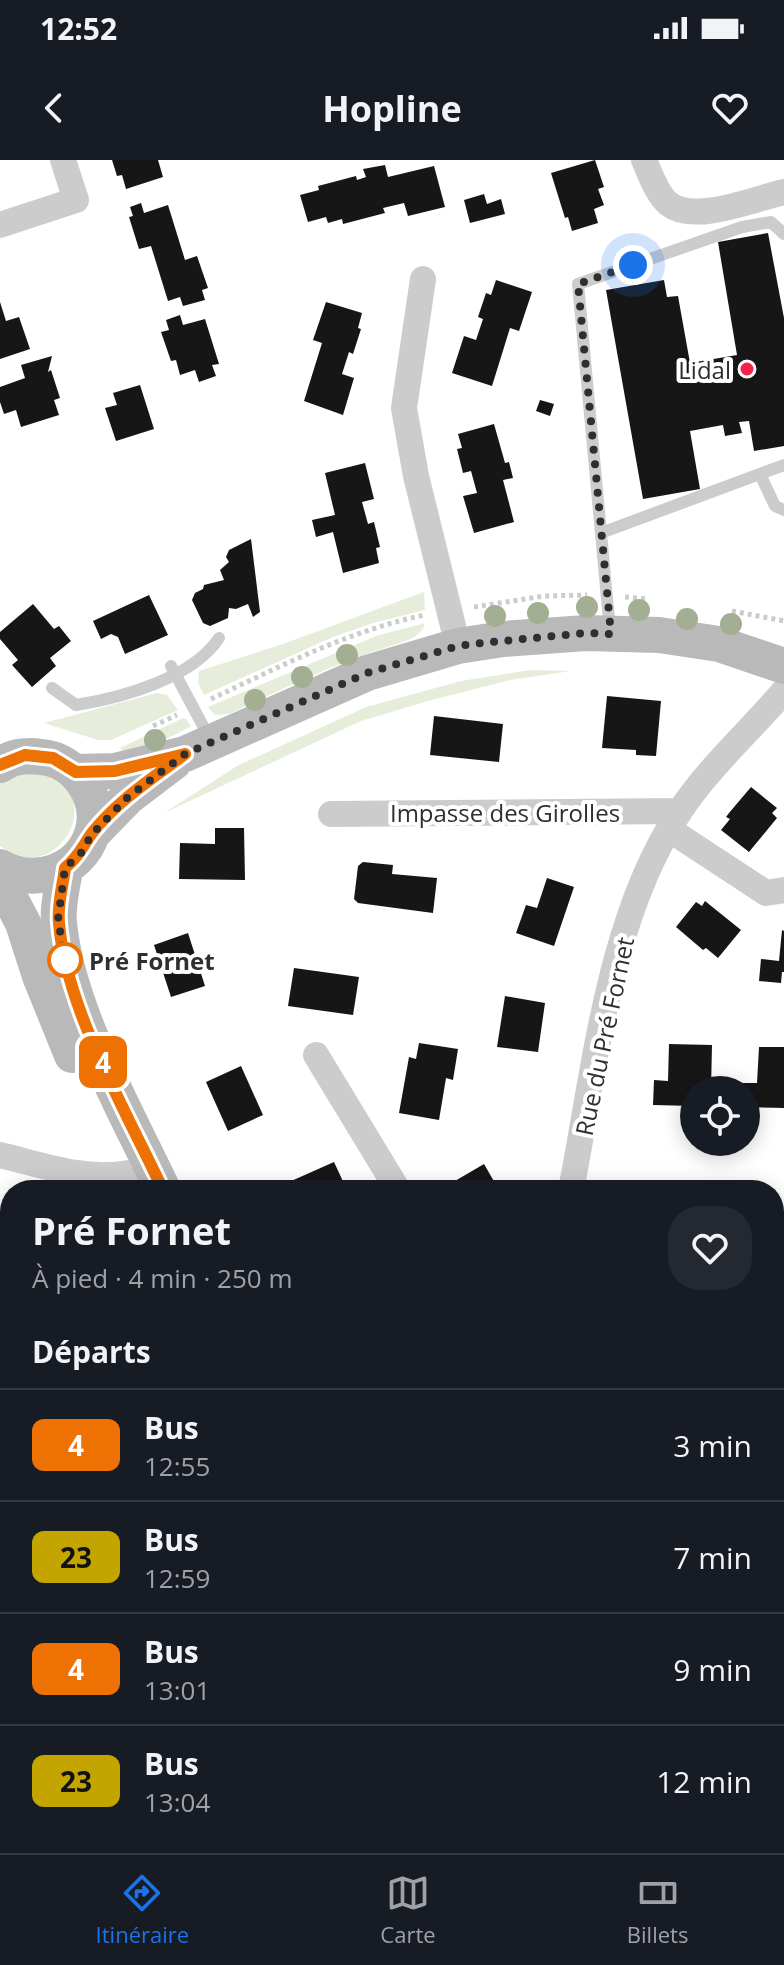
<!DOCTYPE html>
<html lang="fr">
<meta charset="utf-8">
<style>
body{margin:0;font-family:"Open Sans",sans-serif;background:#242831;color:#f1f3f6;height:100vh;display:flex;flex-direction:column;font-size:30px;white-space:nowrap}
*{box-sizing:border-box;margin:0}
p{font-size:26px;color:#9ea1a6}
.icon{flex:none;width:44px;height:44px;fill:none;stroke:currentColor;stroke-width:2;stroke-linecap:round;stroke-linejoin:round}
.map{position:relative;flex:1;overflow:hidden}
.sheet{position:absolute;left:0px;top:1020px;width:784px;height:674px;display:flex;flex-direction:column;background:#171b24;border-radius:32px 32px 0 0;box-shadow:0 4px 20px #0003}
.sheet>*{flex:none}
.badge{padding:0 16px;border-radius:12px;font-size:28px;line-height:52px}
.fabs{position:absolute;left:680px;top:916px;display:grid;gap:16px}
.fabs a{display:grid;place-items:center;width:80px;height:80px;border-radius:50%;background:#171b24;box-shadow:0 4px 20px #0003;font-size:40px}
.you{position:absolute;width:40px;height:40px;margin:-20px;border:6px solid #fff;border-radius:50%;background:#1a73e8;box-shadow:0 0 0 12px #1a73e833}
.map>.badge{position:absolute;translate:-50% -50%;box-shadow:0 0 0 4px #fff}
h2{padding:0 32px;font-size:30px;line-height:72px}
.round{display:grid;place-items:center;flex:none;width:84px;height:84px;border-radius:32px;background:#242831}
.head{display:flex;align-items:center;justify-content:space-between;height:136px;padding:0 32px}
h1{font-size:38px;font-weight:700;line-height:60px}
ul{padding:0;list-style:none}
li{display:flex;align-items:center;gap:24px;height:112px;padding:0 32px;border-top:2px solid #363941}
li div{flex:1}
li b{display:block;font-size:30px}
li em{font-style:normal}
li .badge{min-width:88px;font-weight:700;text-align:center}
.status{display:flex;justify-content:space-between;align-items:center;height:56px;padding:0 40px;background:#171b24;direction:ltr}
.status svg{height:22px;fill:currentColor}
header{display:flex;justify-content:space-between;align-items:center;height:104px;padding:0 32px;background:#171b24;font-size:36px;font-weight:700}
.menu{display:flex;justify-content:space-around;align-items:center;height:112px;border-top:2px solid #363941;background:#171b24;font-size:22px;color:#9ea1a6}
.menu a{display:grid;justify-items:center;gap:4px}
.menu .active{color:#1a73e8}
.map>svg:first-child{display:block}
</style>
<div class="status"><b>12:52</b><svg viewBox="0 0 49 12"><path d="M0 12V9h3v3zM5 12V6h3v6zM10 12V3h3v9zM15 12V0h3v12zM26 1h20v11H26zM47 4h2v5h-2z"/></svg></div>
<header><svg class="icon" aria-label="back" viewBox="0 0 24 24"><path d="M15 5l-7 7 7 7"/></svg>Hopline<svg class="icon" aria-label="heart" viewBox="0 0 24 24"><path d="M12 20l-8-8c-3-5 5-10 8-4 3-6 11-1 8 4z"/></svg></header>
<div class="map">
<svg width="784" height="1693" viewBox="0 0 784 1693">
<rect width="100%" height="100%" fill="#fff"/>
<!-- green -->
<path fill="#e7eddb" d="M424,432L425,450L373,463L333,477L204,535L198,523L199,511L280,485Z
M425,463C423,475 409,480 397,484C339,501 285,528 229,554L215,555L208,547L376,476Z
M531,510L571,511L510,520L428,541L361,561L164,653L237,606L366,547L461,521Z
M157,533L167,535L178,550L111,580H98L44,563Z
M183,558L186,559L191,566C170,578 148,588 124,593L120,588Z
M39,609C47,614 59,618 65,625C89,654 64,698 29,698C18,698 9,692 0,686V620Z"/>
<!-- building -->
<path fill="#161616" d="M112,0H158L163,17L126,29L122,15L117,16Z
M595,0L604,27L598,29L604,45L594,49L598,63L572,71L568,57L565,58L551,13Z
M385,5L388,17L434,6L445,47L408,56L404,43L383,48L385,53L343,64L342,59L328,63L326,57L308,62L300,35L319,30L318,26L356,16L357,20L366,17L363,9Z
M484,34L487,44L501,39L505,54L470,63L464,40Z
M141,43L144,53L168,45L185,100L197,96L208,128L202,130L205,140L183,146L180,137L168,141L151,86L139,89L129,57L133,56L130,47Z
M768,73L784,158V286L754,291L749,261L739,262L742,273L725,276L723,265L690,271L700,329L643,339L606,130L664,120L667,137L678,136L690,203L737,195L718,82Z
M496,120L532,132L519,171L510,168L492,226L452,213L464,176L476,180L483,159L478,157L486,133L491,135Z
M0,142L6,161L19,157L30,189L0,199Z
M326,142L362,153L358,168L361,169L353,194L349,192L342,214L354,218L343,255L304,241L322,183L313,180Z
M180,155L183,165L205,159L219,204L212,205L216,216L199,222L195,210L180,215L176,200L171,201L161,172L169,170L166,160Z
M52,196L48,212L51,210L60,238L54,240L59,255L21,267L16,250L4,254L0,242V227L25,218L21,205Z
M140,225L154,269L116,281L105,248L117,245L113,233Z
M540,240L554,244L550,256L536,251Z
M494,264L505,303L509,302L513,318L503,320L514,362L474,373L463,336L477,333L471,311L463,313L457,289L462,288L458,274Z
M365,303L374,339L362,342L368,364L374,362L380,387L376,388L379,403L343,413L333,372L316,377L312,360L335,355L325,313Z
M251,379L260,452L253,457L248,444L236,449L229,448L228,458L210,466L203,463L192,440L195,433L203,429L204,425L224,420L220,410L229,402L226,397L229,390Z
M149,435L168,475L125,494L118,477L111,474L101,479L93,461Z
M33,444L54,469L59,466L71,481L50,498L56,506L32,527L12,505L18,500L0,479V472Z
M607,536L661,541L656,596L636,595V590L602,588Z
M434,556L503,564L499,602L430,595Z
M751,627L777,648L772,653L777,658L749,692L721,670L730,659L726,657L729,653Z
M215,668H244L245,720L179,719L180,683L215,684Z
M363,702L393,705L392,714L437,718L433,753L358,743L354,739L358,706Z
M547,718L574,727L554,786L516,773L526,745L537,748Z
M705,741L741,770L718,798L706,788L703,790L676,767L696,742L702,746Z
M782,770L784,771V812H782L781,823L759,821L761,799L779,801Z
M188,773L205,826L171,837L154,785Z
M294,808L359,817L353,855L288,846Z
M505,836L545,843L538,892L497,887Z
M419,883L458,889L453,920L446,918L439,960L399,953L409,897L416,899Z
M669,884L712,885L711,930H694V946L653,945L654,920L668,921Z
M759,887H784V948L746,947V930H743V923H757Z
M241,906L263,955L228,971L206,922Z
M334,1002L347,1030H271Z
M484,1004L499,1030H460L455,1021Z
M10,1245V1294L0,1269V1249Z
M10,1561V1677L0,1658V1567Z
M14,1684H304L309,1693H18Z
M621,1684H684L689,1693H626Z"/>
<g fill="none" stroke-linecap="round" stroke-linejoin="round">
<!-- path -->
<path stroke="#ccc" stroke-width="5" stroke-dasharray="4 4" stroke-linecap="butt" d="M625,437L647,439
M474,447L544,436L587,435
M732,451L784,461
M211,539C279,507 350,470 425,455
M153,566L177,555
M0,1375L10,1376"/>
<!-- lane -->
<path stroke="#ccc" stroke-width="12" d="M760,314L775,346L784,350
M601,373L784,305
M610,471L578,124L742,67L771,62L784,74
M171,506L210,579
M52,528L76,545C121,538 193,518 219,478
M607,1684L612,1693"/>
<!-- street -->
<path stroke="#ccc" stroke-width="26" d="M644,0C650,13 657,35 669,44C694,64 754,39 784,32
M0,65L76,40L63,0
M423,119L404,248L416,316L458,486
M331,654L680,651
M670,670L766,733L784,730
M316,895L398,1030
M0,995C42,1005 85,1021 128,1013
M571,1030C595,908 609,756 680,651C709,607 750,571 784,531
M774,1427L784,1428"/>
<!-- secondary -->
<path stroke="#b9b9b9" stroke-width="36" d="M0,605C12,596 27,595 41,597C77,600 103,639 92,674C79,713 33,726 0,707
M76,612L115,611L185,594L367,513L458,486L503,479L586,473L659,475L719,484L784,506
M92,674L128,637L174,602
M65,708C63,725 57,745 59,763C67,849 126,951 163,1030
M0,719L23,763L40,816L72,895
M423,1684L424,1693"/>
</g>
<!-- trees -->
<g fill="#a3af92">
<circle cx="587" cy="447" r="11"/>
<circle cx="639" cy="450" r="11"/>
<circle cx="538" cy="453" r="11"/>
<circle cx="495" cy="456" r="11"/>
<circle cx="687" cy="459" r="11"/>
<circle cx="731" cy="464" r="11"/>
<circle cx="347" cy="495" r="11"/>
<circle cx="302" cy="517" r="11"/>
<circle cx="255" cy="540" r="11"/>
<circle cx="155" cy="580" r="11"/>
</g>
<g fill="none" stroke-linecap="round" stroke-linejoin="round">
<!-- line casing -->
<g stroke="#fff" stroke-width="18">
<path id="line" d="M0,605L25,595L53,598L76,612L115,611L185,594C153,618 117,641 92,673C82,687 80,695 65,708C63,725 57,745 59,763C66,849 126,951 163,1030"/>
</g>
<!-- line -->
<use href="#line" stroke="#ee7203" stroke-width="12"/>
<!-- walk -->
<path stroke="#2f2f2f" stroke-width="8" stroke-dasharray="0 14.4" d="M65,800L58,759L65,708L81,693L92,674L128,637L185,594L367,513L458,486L481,483L586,473L611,474L578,124L633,105"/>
</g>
<!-- markers -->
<circle fill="#f52249" stroke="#fff" stroke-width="3" cx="747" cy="209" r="8"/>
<circle fill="#fff" stroke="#ee7203" stroke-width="4" cx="65" cy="800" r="16"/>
<g text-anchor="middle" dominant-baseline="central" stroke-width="8" stroke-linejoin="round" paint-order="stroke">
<!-- poi labels -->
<g font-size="24" fill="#2f2f2f" stroke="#fff" text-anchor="end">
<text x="731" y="209">Lidal</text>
</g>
<!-- street labels -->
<g font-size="24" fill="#2f2f2f" stroke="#fff">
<text x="505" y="652">Impasse des Girolles</text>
<text transform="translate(604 876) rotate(-78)">Rue du Pré Fornet</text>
</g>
<!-- stop labels -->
<g font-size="24" font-weight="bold" fill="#2f2f2f" stroke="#fff" text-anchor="start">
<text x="89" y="800">Pré Fornet</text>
</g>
</g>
</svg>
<div class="fabs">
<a><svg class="icon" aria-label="locate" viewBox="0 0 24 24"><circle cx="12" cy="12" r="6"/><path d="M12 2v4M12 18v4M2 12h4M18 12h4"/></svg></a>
</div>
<div class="you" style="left:633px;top:105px"></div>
<b class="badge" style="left:103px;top:902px;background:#ee7203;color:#fff">4</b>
<section class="sheet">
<div class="head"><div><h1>Pré Fornet</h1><p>À pied · 4 min · 250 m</p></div><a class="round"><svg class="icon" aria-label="heart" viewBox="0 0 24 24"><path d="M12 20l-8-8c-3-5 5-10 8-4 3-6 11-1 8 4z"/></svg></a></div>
<h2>Départs</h2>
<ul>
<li><span class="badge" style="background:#ee7203;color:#fff">4</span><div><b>Bus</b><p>12:55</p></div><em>3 min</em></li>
<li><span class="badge" style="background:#c4a500;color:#111">23</span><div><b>Bus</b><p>12:59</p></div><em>7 min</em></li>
<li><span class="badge" style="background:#ee7203;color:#fff">4</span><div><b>Bus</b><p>13:01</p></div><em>9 min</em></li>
<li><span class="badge" style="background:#c4a500;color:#111">23</span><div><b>Bus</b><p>13:04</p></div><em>12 min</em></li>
</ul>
</section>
</div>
<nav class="menu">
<a class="active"><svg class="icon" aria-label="directions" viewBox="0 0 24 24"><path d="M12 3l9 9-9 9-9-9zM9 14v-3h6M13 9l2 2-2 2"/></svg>Itinéraire</a>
<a><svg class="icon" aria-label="map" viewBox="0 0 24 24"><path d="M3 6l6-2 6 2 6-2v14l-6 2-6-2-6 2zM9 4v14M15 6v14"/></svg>Carte</a>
<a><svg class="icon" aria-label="tickets" viewBox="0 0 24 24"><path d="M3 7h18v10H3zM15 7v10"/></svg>Billets</a>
</nav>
